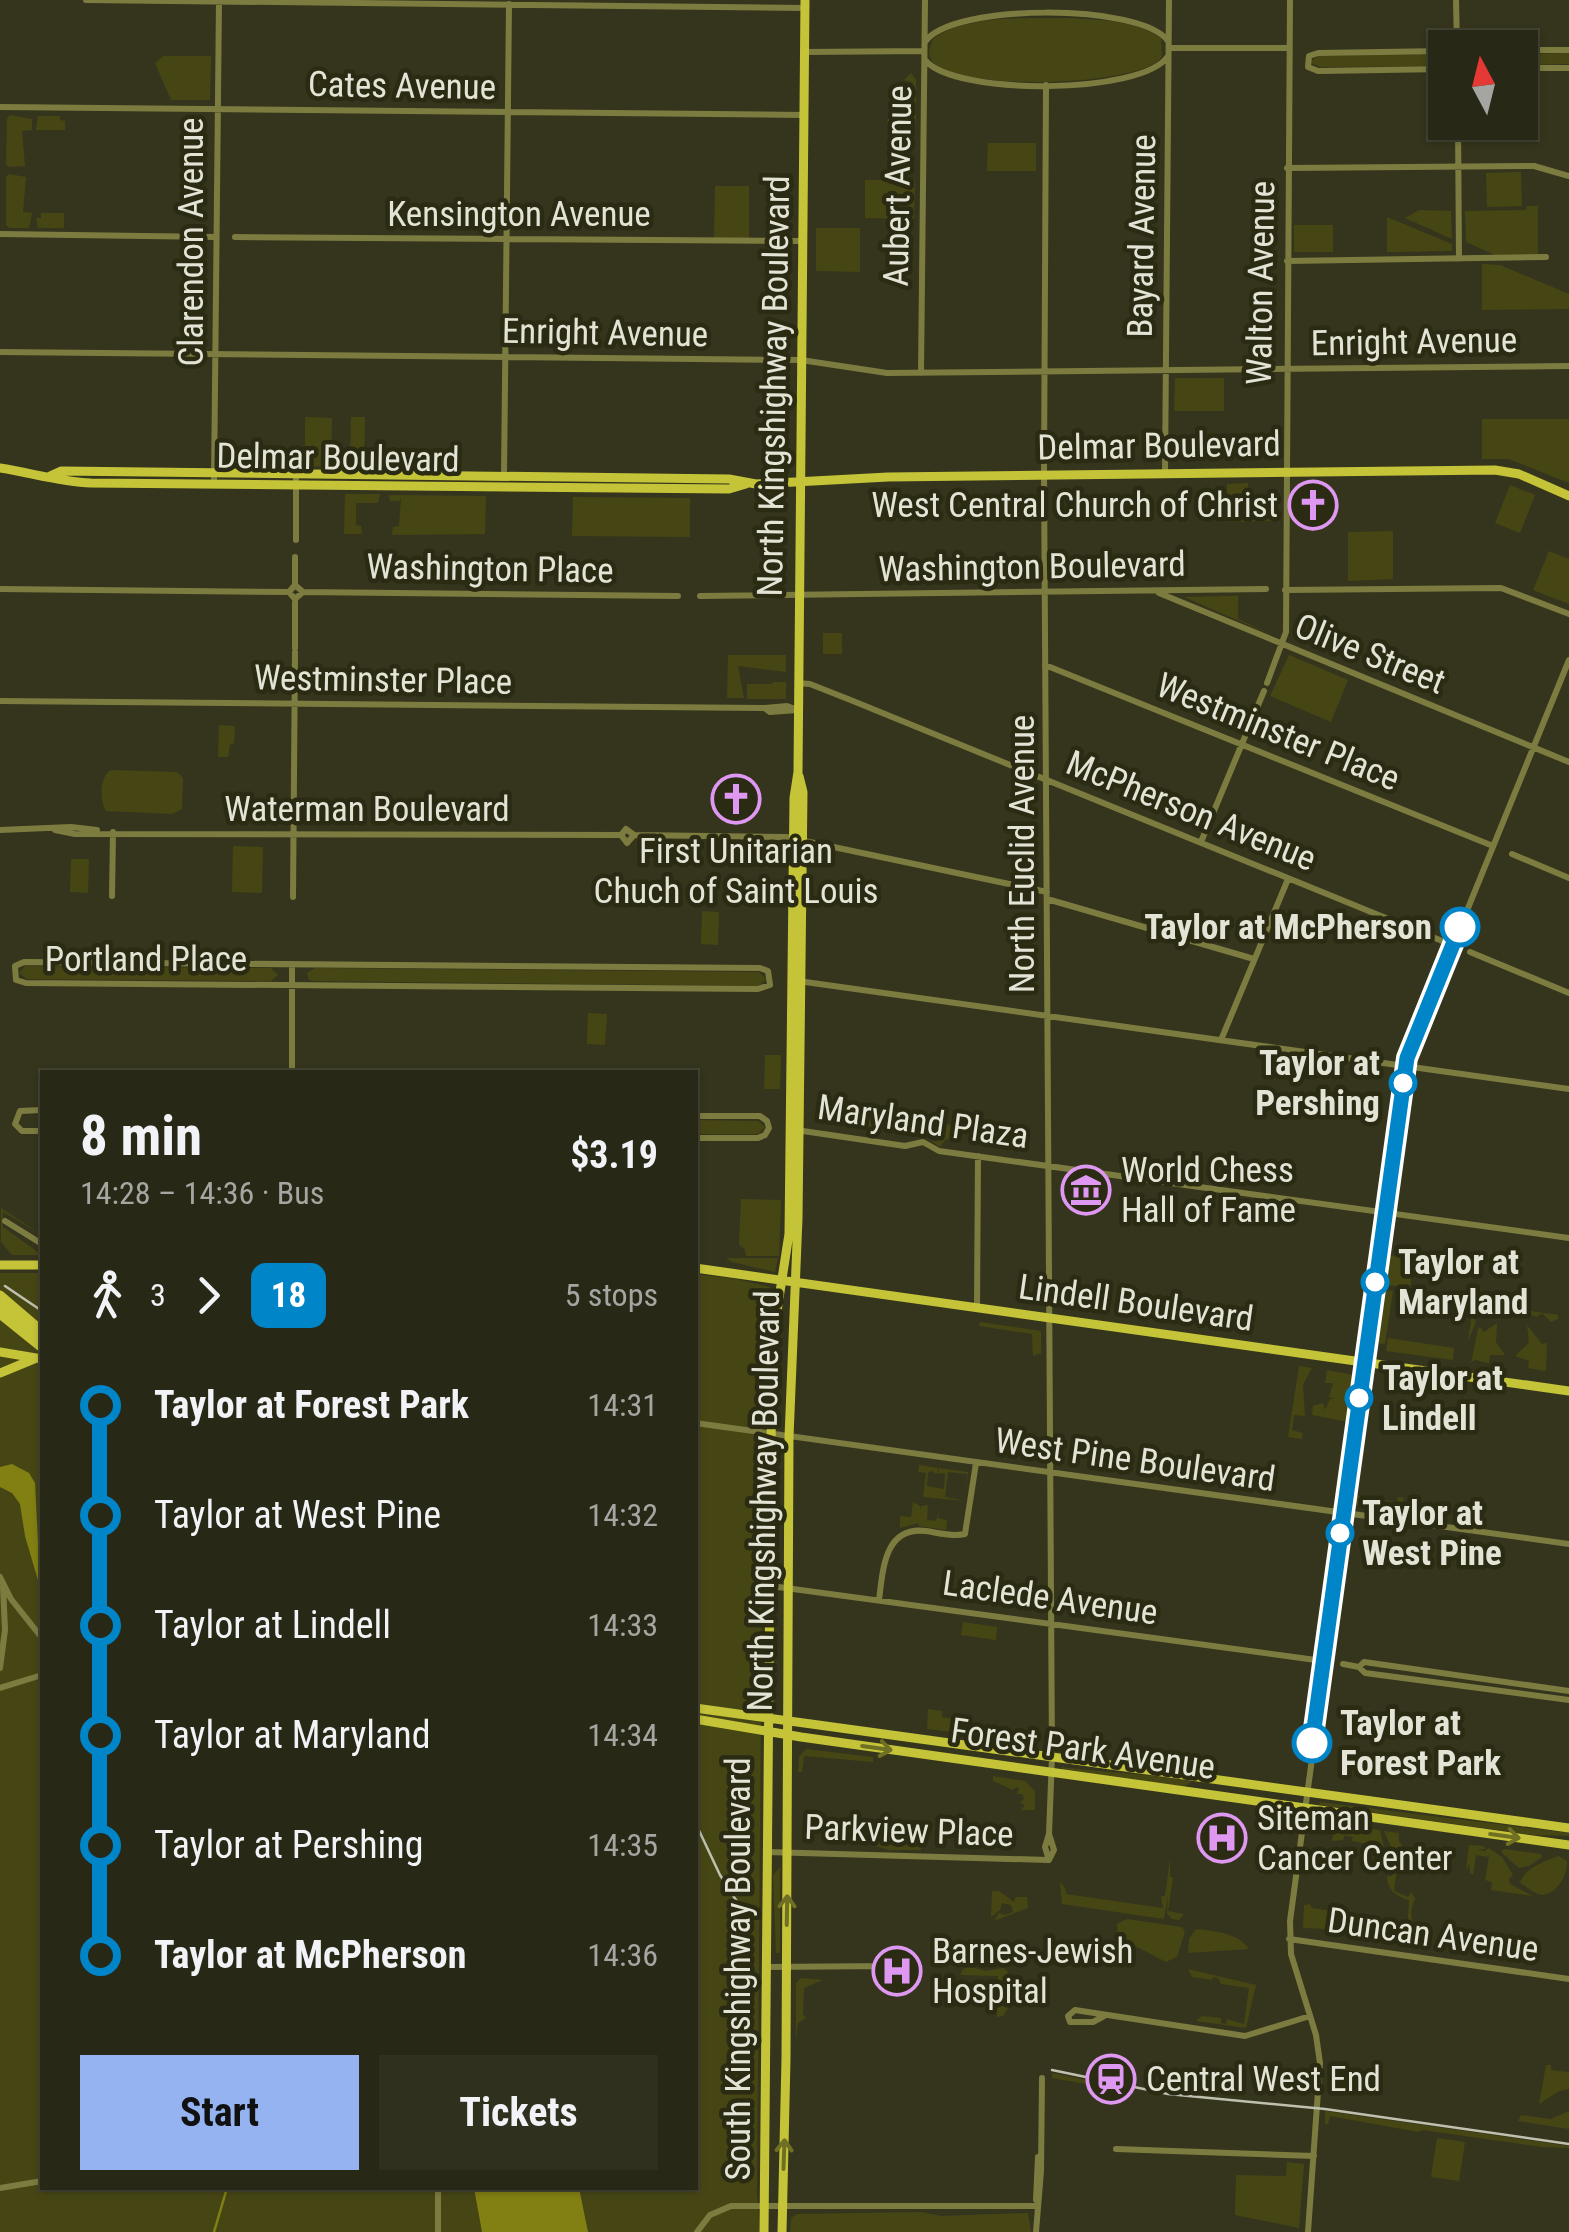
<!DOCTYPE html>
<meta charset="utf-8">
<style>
body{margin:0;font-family:"Roboto Condensed",sans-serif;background:#30301f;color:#f1f3f6;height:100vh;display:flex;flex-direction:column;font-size:38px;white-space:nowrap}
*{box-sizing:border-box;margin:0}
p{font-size:32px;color:#a5a6a1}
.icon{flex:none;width:55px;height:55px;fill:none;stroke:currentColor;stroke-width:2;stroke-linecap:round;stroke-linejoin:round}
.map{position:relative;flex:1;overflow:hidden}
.sheet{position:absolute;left:40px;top:1070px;width:658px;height:1120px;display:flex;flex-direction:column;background:#282816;border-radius:0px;box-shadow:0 2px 8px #0004,0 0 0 2px #444435}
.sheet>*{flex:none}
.badge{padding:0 20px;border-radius:15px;font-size:35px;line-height:65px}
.needle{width:65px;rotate:353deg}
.controls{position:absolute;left:1428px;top:30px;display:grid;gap:20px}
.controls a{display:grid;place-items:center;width:110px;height:110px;border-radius:0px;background:#282816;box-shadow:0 2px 8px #0004,0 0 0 2px #444435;font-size:50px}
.map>.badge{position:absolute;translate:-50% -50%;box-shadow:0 0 0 5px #fff}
.legs{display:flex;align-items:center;gap:15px;height:110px;padding:0 40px;font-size:32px}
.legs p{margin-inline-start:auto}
.overview{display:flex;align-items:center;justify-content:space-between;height:170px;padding:0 40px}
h1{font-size:55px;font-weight:700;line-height:75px}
.cta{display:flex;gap:20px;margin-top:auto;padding:20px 40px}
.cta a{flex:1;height:115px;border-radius:0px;background:#95b2f1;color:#111;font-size:40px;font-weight:700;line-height:115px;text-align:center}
.cta a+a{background:#30301f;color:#f1f3f6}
ul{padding:0 40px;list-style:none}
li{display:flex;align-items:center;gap:35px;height:110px;font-size:38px}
li i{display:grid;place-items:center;width:15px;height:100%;margin:0 12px;background:currentColor}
li i::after{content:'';width:25px;height:25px;margin:-12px;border:8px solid;border-radius:50%;background:#282816}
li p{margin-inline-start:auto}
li:first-child i{background:linear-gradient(#0000 50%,currentColor 0)}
li:last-child i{background:linear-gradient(currentColor 50%,#0000 0)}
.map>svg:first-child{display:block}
</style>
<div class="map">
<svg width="1569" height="2232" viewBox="0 0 1569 2232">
<rect width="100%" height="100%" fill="#35351d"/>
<!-- green -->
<path fill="#464615" d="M1069,18C1101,20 1134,20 1161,38L1162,57C1140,87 955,92 932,61C927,54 930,46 933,39C964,15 1031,18 1069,18Z
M1569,53V64L1520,65V54Z
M1445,54V66L1320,67L1309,62L1318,56Z
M163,56H211L210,100H171L155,63Z
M911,73L916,80V125L887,124L890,101H913V83L904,80Z
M10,115L32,119V130L22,131L25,166L9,167L6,164L7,119Z
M38,116H60V120L65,121V130H36Z
M988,143H1036V171H987Z
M1521,172L1522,206L1487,207L1486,173Z
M9,174L26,177L23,212L32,213L29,228H9L6,225V177Z
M865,180H915L914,219L865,218Z
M715,186H749V238H714Z
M1527,206H1538V254L1495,255L1466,242L1465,211L1526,210Z
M1419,210L1451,211L1452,239L1405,218Z
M41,213H64V228H38L36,218H41Z
M1387,217L1452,244V251L1387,252Z
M1294,225H1333V252H1294Z
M816,228H860V272L816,271Z
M1482,264L1500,265L1569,294V309L1482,310Z
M1224,378V411H1174L1175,378Z
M305,417L332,418L331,467L305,466Z
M351,417H365L364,465H350Z
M1482,419H1569V483L1509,459H1482Z
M1248,483L1249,498L1275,497L1276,521L1228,522L1227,484Z
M1510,485L1535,495L1520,533L1495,523Z
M345,494H380L378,503H356V525L361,526L362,534H344Z
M389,495L486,496L485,534L392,535L393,527L399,526L401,498L399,501H390Z
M573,497L690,498V537L572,536Z
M1393,531V579L1348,581V532Z
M1549,551L1569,559V604L1533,590Z
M1273,595L1238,596V619L1274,636L1184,597Z
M823,633H842V654H823Z
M728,655H786V672L738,666L744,698H727Z
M1289,655L1348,680L1331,722L1270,696Z
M773,682H786V699H747V684H772Z
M219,725L235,726L234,743L230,745L228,757H218Z
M115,770L177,772L183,778L182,809L172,814L106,811C100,801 99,780 109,771Z
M233,846L263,847L262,893L232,892Z
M71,859H89L88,893L70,892Z
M702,911L719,912L718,945L701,944Z
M25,966L271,968L278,975L271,981L27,979L19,973Z
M315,968L759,972L766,979L759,986L313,981L309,980L307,973Z
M588,1013L607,1014L605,1045L587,1044Z
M765,1055H781L780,1089H764Z
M863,1114L961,1126L959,1141L946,1139L940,1147L930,1140L937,1142V1138L861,1128Z
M695,1120L758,1121L765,1127L758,1134H695Z
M741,1199L781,1200L779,1256H746L745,1250L739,1244Z
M1,1208L42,1235L3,1212V1227L42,1255H12L1,1242Z
M1384,1255L1414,1258L1410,1288L1380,1284Z
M726,1258H778L775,1272L732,1262Z
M0,1273H42V2188H695V1274L736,1279L770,1287L773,1295L764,1331L757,2192L760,2232H0Z
M1383,1290L1393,1291L1385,1344L1376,1343Z
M1465,1301L1558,1315V1319L1551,1322L1542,1313L1537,1317L1519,1310L1494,1311L1491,1306L1473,1317L1476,1322L1468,1341L1473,1308L1465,1307Z
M980,1322L1041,1331V1353L1033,1356L1032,1334L979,1326Z
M1497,1323L1496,1342L1505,1355H1490L1489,1363L1475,1360L1471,1363L1478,1329L1480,1327L1484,1332Z
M1527,1325L1542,1344L1547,1343L1546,1371L1528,1368L1529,1361L1515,1356L1529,1343Z
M1388,1338L1454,1348L1453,1360L1386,1351Z
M1299,1366L1312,1368L1303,1385L1305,1416L1294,1415L1292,1430L1303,1433L1302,1439L1288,1437Z
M1327,1370L1354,1375L1348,1422L1312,1415L1313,1406L1323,1403L1325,1410L1330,1399H1335L1329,1397L1333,1383H1325Z
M919,1465L938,1468L937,1474L931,1471L928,1473L927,1486L944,1489L945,1473L938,1474L939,1468L968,1472L966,1491L967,1474L948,1472L945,1497L965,1501L923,1497L926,1473L918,1472Z
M1357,1475V1496L1397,1502L1398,1497L1404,1498L1402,1511L1353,1505Z
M913,1502L920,1506V1511L921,1506L928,1505L927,1520L936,1521L940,1507L938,1518L947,1520L946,1530L919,1526L918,1523L900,1528V1516L911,1517Z
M963,1622L997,1627L996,1640L961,1635Z
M928,1709L942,1711V1717L955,1719L953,1732L927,1729Z
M806,1749L873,1757V1762L804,1756L802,1772H798L799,1757Z
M1061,1767C1105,1773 1149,1773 1192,1782L1183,1787L1062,1770Z
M993,1776L1025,1781L1035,1791V1810H1021L1025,1805L1020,1803L1024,1799L1022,1794H1017L1019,1789L1017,1787L1013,1790L993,1781Z
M1320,1802L1569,1833V1836L1533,1835L1319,1805Z
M886,1819L916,1824L918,1830L915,1839L896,1840V1843L914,1844L920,1840L921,1850H889L876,1846Z
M1334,1824L1380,1830L1384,1847L1352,1841L1353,1837L1345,1835L1343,1840L1332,1841Z
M1384,1831L1399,1833V1841L1407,1852L1399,1851L1394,1891L1408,1897L1411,1892L1415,1898L1411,1912L1414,1936L1407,1940L1406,1949L1409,1900C1398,1897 1387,1891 1387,1876H1392L1396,1849L1391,1847Z
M1469,1845L1484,1846L1485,1849L1477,1850L1485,1851L1489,1848L1502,1857L1513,1875L1509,1879L1510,1884L1533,1896L1491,1890L1492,1882L1485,1880L1489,1857L1476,1855L1473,1875L1470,1873L1469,1864L1466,1871Z
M1504,1849L1541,1854L1542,1857L1529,1866L1519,1868L1501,1852Z
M1559,1856L1567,1861C1568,1873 1558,1893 1543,1895C1536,1895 1526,1886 1520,1883C1524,1868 1545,1861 1559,1856Z
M1170,1858V1877H1173L1168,1911L1184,1914L1179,1920L1172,1919L1167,1913L1168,1895L1164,1919L1062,1904L1060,1882L1065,1888L1066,1894L1163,1908L1161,1896H1165Z
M780,1867V1953H776L773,1875Z
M992,1891H999L1014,1902L1016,1897H1027L1028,1908L994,1921L999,1913L1005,1915L1013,1912L1011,1905L1002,1903L1000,1910L991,1917Z
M1310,1904L1312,1908L1339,1912L1338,1916L1348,1918L1347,1923L1326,1929L1303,1928L1304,1905Z
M1127,1919L1182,1927L1185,1932L1177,1957L1166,1962L1118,1937L1117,1924Z
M1196,1929C1214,1931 1239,1933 1249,1949L1188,1953L1189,1939Z
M1116,1947L1130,1951L1134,1957L1096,1963L1076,1956L1106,1960L1108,1953L1119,1959L1109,1950Z
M970,1967L986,1971L1003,1968C1018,1978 1003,1983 1004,1996C1004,2000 1006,2004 1008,2008L1003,2016L997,2017L998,1976L960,1975L963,1969Z
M1188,1969L1256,1985L1246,2028L1196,2021L1202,2016L1221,2018V2023L1226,2024L1227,2019L1244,2024L1249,1988L1221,1984L1218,1978L1213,1977L1212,1980L1192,1977Z
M801,1978L823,1980L804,1988L803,2014L806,2018L798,2023L796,2041V1983Z
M1546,2065H1551V2070L1569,2072V2089L1559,2091L1539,2104Z
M1052,2073L1121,2087L1123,2091L1087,2090V2084L1052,2078Z
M1325,2111L1569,2146V2148L1542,2147L1423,2130L1418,2132L1330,2116L1328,2124H1325Z
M1569,2111V2129L1518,2121L1521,2115L1551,2119Z
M1437,2138L1465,2142L1459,2181L1431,2177Z
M1287,2162L1304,2164L1299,2228L1235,2215L1236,2175L1286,2176Z
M921,2212L941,2216L1028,2213L1031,2232H790L791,2218L797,2214Z"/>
<!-- water -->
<path fill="#828012" d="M12,1464L29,1473L35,1483L38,1542L42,1555V1594L25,1536L20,1504L12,1493L0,1487V1467Z
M474,2188H579L588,2232H482Z"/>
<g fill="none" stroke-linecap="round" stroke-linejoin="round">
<!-- stream -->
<path stroke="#828012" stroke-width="2.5" d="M214,2232L227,2188"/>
<!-- minor -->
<path stroke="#7c7c41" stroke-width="6" d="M86,0L805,8
M1456,0L1457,48
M925,42C951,3 1141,3 1168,41
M1169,48H1288
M1520,50H1569
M1445,51L1318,53L1309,56L1308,67L1318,71L1445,69
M804,52L924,51
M925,60C954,96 1143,95 1168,56
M1520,68H1569
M1046,85L1044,474L1052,1756L1049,1834L1045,1847L1049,1860
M0,107L804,115
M1458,122L1459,259
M1287,168L1534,166L1569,176
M0,234L216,237
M235,237L802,241
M1287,261L1546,257
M0,352L801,360L887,373L1569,366
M921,373L925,0
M1165,473L1169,0
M504,476L509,4
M214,484L219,1
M296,540V474
M295,585V557
M0,589L289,592L295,599L303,592L295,585L289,592
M1285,590L1501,588L1569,614
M303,592L678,596
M1159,593L1569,762
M700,596L1266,589
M295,648V599
M1045,665L1493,846
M798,683L810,684L853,701L1452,945
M1267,683L1286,632L1290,0
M0,701L765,708L787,706L798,710
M766,709L770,712L797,710
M0,830L71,827L97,830
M55,830L75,834L621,835L626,829L634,835L786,837L1047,892
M621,835L627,843L634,835
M1201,842L1264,691
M1512,854L1569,878
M112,896L113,832
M293,897L295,652
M1047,899L1254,959
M1470,952L1569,993
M24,962L760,968L768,971L770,985L758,989L26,983L16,980L15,966Z
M798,981L1569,1089
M1221,1040L1288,879
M292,1072V964
M42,1110L20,1111L15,1124L22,1131H42
M695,1116H760L767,1121L769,1128L765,1135L758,1138H695
M796,1130L905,1146L923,1142L939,1151L1569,1238
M5,1221L42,1244
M977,1307L978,1156
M695,1423L1569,1544
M0,1577L11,1599L42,1638
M771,1586L1323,1661
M879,1600C883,1570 884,1526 926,1531C939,1533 953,1537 965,1534L976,1463
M1343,1664L1359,1667L1364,1662L1569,1691
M1359,1667L1365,1673L1569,1700
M0,1668L5,1630L3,1586
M0,1688L42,1675
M767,1852L1048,1860
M1049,1860L1054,1850L1049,1834
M1289,1939L1569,1979
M886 1963a9 9 0 1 1 18 0a9 9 0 1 1-18 0Z
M767,1967L887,1966
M1104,2016L1093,2022H1070L1068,2016L1075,2010L1245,2036L1310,2016
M1116,2149L1314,2156
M0,2188L42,2181
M438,2188V2232
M1036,2200L1038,2157
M697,2232L710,2215L731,2206H1037
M1036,2232L1041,2171L1042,2078
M1308,2232L1320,2063L1316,2035L1291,1954L1290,1921L1407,1058L1569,660"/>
<!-- major -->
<path stroke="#c5c439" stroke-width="9" d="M0,468C32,473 60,482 91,483L729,489L746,484
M50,476L61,471L729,479L756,484L888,477L1495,470L1519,474L1569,496
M0,1265H42
M695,1268L1569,1391
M0,1295L42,1331
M1,1306L42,1340
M1,1315L42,1348
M0,1352L42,1359
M0,1373L34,1359
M695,1708L1569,1828
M695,1719L801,1737L1569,1845
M764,2232L772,1343L789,1234L794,798L798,772L805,0
M782,2232L786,2059L789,1437L798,1218L803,792L799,776"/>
<!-- tram -->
<path stroke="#bfc0af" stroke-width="2.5" d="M5,1286L42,1311
M695,1822L720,1875L743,1911
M1052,2070L1168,2094L1325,2109L1569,2144"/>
</g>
<!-- one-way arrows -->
<defs><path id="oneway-shaft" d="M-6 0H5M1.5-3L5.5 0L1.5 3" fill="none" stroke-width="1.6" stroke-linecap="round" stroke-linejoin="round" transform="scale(2.5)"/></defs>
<g stroke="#707024">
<use href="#oneway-shaft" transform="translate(877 1748) rotate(8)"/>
<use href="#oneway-shaft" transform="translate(1505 1836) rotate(8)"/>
<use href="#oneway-shaft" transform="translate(787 1910) rotate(-89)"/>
<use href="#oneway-shaft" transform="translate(784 2154) rotate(-88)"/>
</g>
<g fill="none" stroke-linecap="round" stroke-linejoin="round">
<!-- line-1 casing -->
<g stroke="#fff" stroke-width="22">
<path id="line-1" d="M1312,1743L1407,1058L1460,927"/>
</g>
<!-- line-1 -->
<use href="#line-1" stroke="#0085c8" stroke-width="15"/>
</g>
<!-- icons -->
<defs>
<g id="church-ring" transform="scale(2.5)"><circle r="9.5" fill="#2b2b13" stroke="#df98f2" stroke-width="1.5"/><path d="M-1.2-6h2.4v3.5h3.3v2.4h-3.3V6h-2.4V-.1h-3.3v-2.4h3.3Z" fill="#df98f2"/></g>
<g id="museum-ring" transform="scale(2.5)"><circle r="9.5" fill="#2b2b13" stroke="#df98f2" stroke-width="1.5"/><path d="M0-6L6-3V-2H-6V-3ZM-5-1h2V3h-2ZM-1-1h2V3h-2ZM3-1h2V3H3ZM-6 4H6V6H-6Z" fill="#df98f2"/></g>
<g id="hospital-ring" transform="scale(2.5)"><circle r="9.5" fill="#2b2b13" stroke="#df98f2" stroke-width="1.5"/><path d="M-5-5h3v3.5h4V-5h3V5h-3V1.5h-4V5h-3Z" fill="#df98f2"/></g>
<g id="station-ring" transform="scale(2.5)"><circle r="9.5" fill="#2b2b13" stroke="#df98f2" stroke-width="1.5"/><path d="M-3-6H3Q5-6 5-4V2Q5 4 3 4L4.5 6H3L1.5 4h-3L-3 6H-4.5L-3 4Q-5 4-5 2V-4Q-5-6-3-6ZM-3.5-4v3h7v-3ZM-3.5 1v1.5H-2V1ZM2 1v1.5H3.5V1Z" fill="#df98f2"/></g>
</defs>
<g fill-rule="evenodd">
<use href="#church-ring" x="1313" y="505"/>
<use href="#church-ring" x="736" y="799"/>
<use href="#museum-ring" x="1086" y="1190"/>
<use href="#hospital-ring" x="1222" y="1838"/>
<use href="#hospital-ring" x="897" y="1971"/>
<use href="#station-ring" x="1111" y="2079"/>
</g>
<!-- markers -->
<g fill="#fff" stroke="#0085c8" stroke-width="5">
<circle cx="1460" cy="927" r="18"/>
<circle cx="1403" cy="1083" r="12"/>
<circle cx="1375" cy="1282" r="12"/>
<circle cx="1359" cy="1398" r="12"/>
<circle cx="1340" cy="1533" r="12"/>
<circle cx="1312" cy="1743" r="18"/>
</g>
<g text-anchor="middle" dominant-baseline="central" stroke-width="9" stroke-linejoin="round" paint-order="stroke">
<!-- street labels -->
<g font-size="35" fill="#e3e4d5" stroke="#2b2b13">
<text transform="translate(402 86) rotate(1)">Cates Avenue</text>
<text transform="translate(898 186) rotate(-89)">Aubert Avenue</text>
<text x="519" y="214">Kensington Avenue</text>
<text transform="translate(1142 236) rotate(-89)">Bayard Avenue</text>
<text transform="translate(191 242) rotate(-90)">Clarendon Avenue</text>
<text transform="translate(1261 283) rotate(-89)">Walton Avenue</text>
<text transform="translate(605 333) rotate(1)">Enright Avenue</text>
<text transform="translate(1414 342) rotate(-1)">Enright Avenue</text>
<text transform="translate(774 386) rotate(-89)">North Kingshighway Boulevard</text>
<text transform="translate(1159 446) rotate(-1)">Delmar Boulevard</text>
<text transform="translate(338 458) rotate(1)">Delmar Boulevard</text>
<text transform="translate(1032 567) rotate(-1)">Washington Boulevard</text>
<text transform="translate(490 569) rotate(1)">Washington Place</text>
<text transform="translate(1370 654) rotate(22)">Olive Street</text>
<text transform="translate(383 680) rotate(1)">Westminster Place</text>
<text transform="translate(1278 732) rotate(22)">Westminster Place</text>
<text x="367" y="809">Waterman Boulevard</text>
<text transform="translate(1191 811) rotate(22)">McPherson Avenue</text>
<text transform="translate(1022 854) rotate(-90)">North Euclid Avenue</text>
<text x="146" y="959">Portland Place</text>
<text transform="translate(923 1122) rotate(8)">Maryland Plaza</text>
<text transform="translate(1136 1303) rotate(8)">Lindell Boulevard</text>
<text transform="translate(1135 1460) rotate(8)">West Pine Boulevard</text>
<text transform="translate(764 1501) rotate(-89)">North Kingshighway Boulevard</text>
<text transform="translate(1050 1598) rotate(8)">Laclede Avenue</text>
<text transform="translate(1083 1749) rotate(8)">Forest Park Avenue</text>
<text transform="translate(909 1831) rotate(2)">Parkview Place</text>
<text transform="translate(1433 1935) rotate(8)">Duncan Avenue</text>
<text transform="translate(738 1969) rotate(-90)">South Kingshighway Boulevard</text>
</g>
<!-- poi labels -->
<g font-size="35" fill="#e3e4d5" stroke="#2b2b13" text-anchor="start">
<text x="1278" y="505" text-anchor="end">West Central Church of Christ</text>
<text x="736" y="851" text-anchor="middle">First Unitarian<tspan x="736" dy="40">Chuch of Saint Louis</tspan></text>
<text x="1121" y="1170">World Chess<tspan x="1121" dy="40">Hall of Fame</tspan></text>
<text x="1257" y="1818">Siteman<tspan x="1257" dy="40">Cancer Center</tspan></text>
<text x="932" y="1951">Barnes-Jewish<tspan x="932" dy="40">Hospital</tspan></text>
<text x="1146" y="2079">Central West End</text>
</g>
<!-- stop labels -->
<g font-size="35" font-weight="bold" fill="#e3e4d5" stroke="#2b2b13" text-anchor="start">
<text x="1432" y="927" text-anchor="end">Taylor at McPherson</text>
<text x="1380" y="1063" text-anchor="end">Taylor at<tspan x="1380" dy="40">Pershing</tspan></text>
<text x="1398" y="1262">Taylor at<tspan x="1398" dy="40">Maryland</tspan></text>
<text x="1382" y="1378">Taylor at<tspan x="1382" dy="40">Lindell</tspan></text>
<text x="1362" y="1513">Taylor at<tspan x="1362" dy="40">West Pine</tspan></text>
<text x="1340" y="1723">Taylor at<tspan x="1340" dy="40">Forest Park</tspan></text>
</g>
</g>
</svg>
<div class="controls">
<a><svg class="needle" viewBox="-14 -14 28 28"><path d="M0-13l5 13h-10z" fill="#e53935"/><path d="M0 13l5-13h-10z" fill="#a5a6a1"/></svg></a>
</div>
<section class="sheet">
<div class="overview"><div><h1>8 min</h1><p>14:28 – 14:36 · Bus</p></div><b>$3.19</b></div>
<div class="legs"><svg class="icon" aria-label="walk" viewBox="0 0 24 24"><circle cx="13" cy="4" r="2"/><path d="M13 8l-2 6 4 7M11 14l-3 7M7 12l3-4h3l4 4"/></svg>3<svg class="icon" aria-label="forward" viewBox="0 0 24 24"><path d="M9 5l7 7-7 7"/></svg><b class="badge" style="background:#0085c8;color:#fff">18</b><p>5 stops</p></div>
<ul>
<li><i style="color:#0085c8"></i><b>Taylor at Forest Park</b><p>14:31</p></li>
<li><i style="color:#0085c8"></i><span>Taylor at West Pine</span><p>14:32</p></li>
<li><i style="color:#0085c8"></i><span>Taylor at Lindell</span><p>14:33</p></li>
<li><i style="color:#0085c8"></i><span>Taylor at Maryland</span><p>14:34</p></li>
<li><i style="color:#0085c8"></i><span>Taylor at Pershing</span><p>14:35</p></li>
<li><i style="color:#0085c8"></i><b>Taylor at McPherson</b><p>14:36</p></li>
</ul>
<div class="cta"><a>Start</a><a>Tickets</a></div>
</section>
</div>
